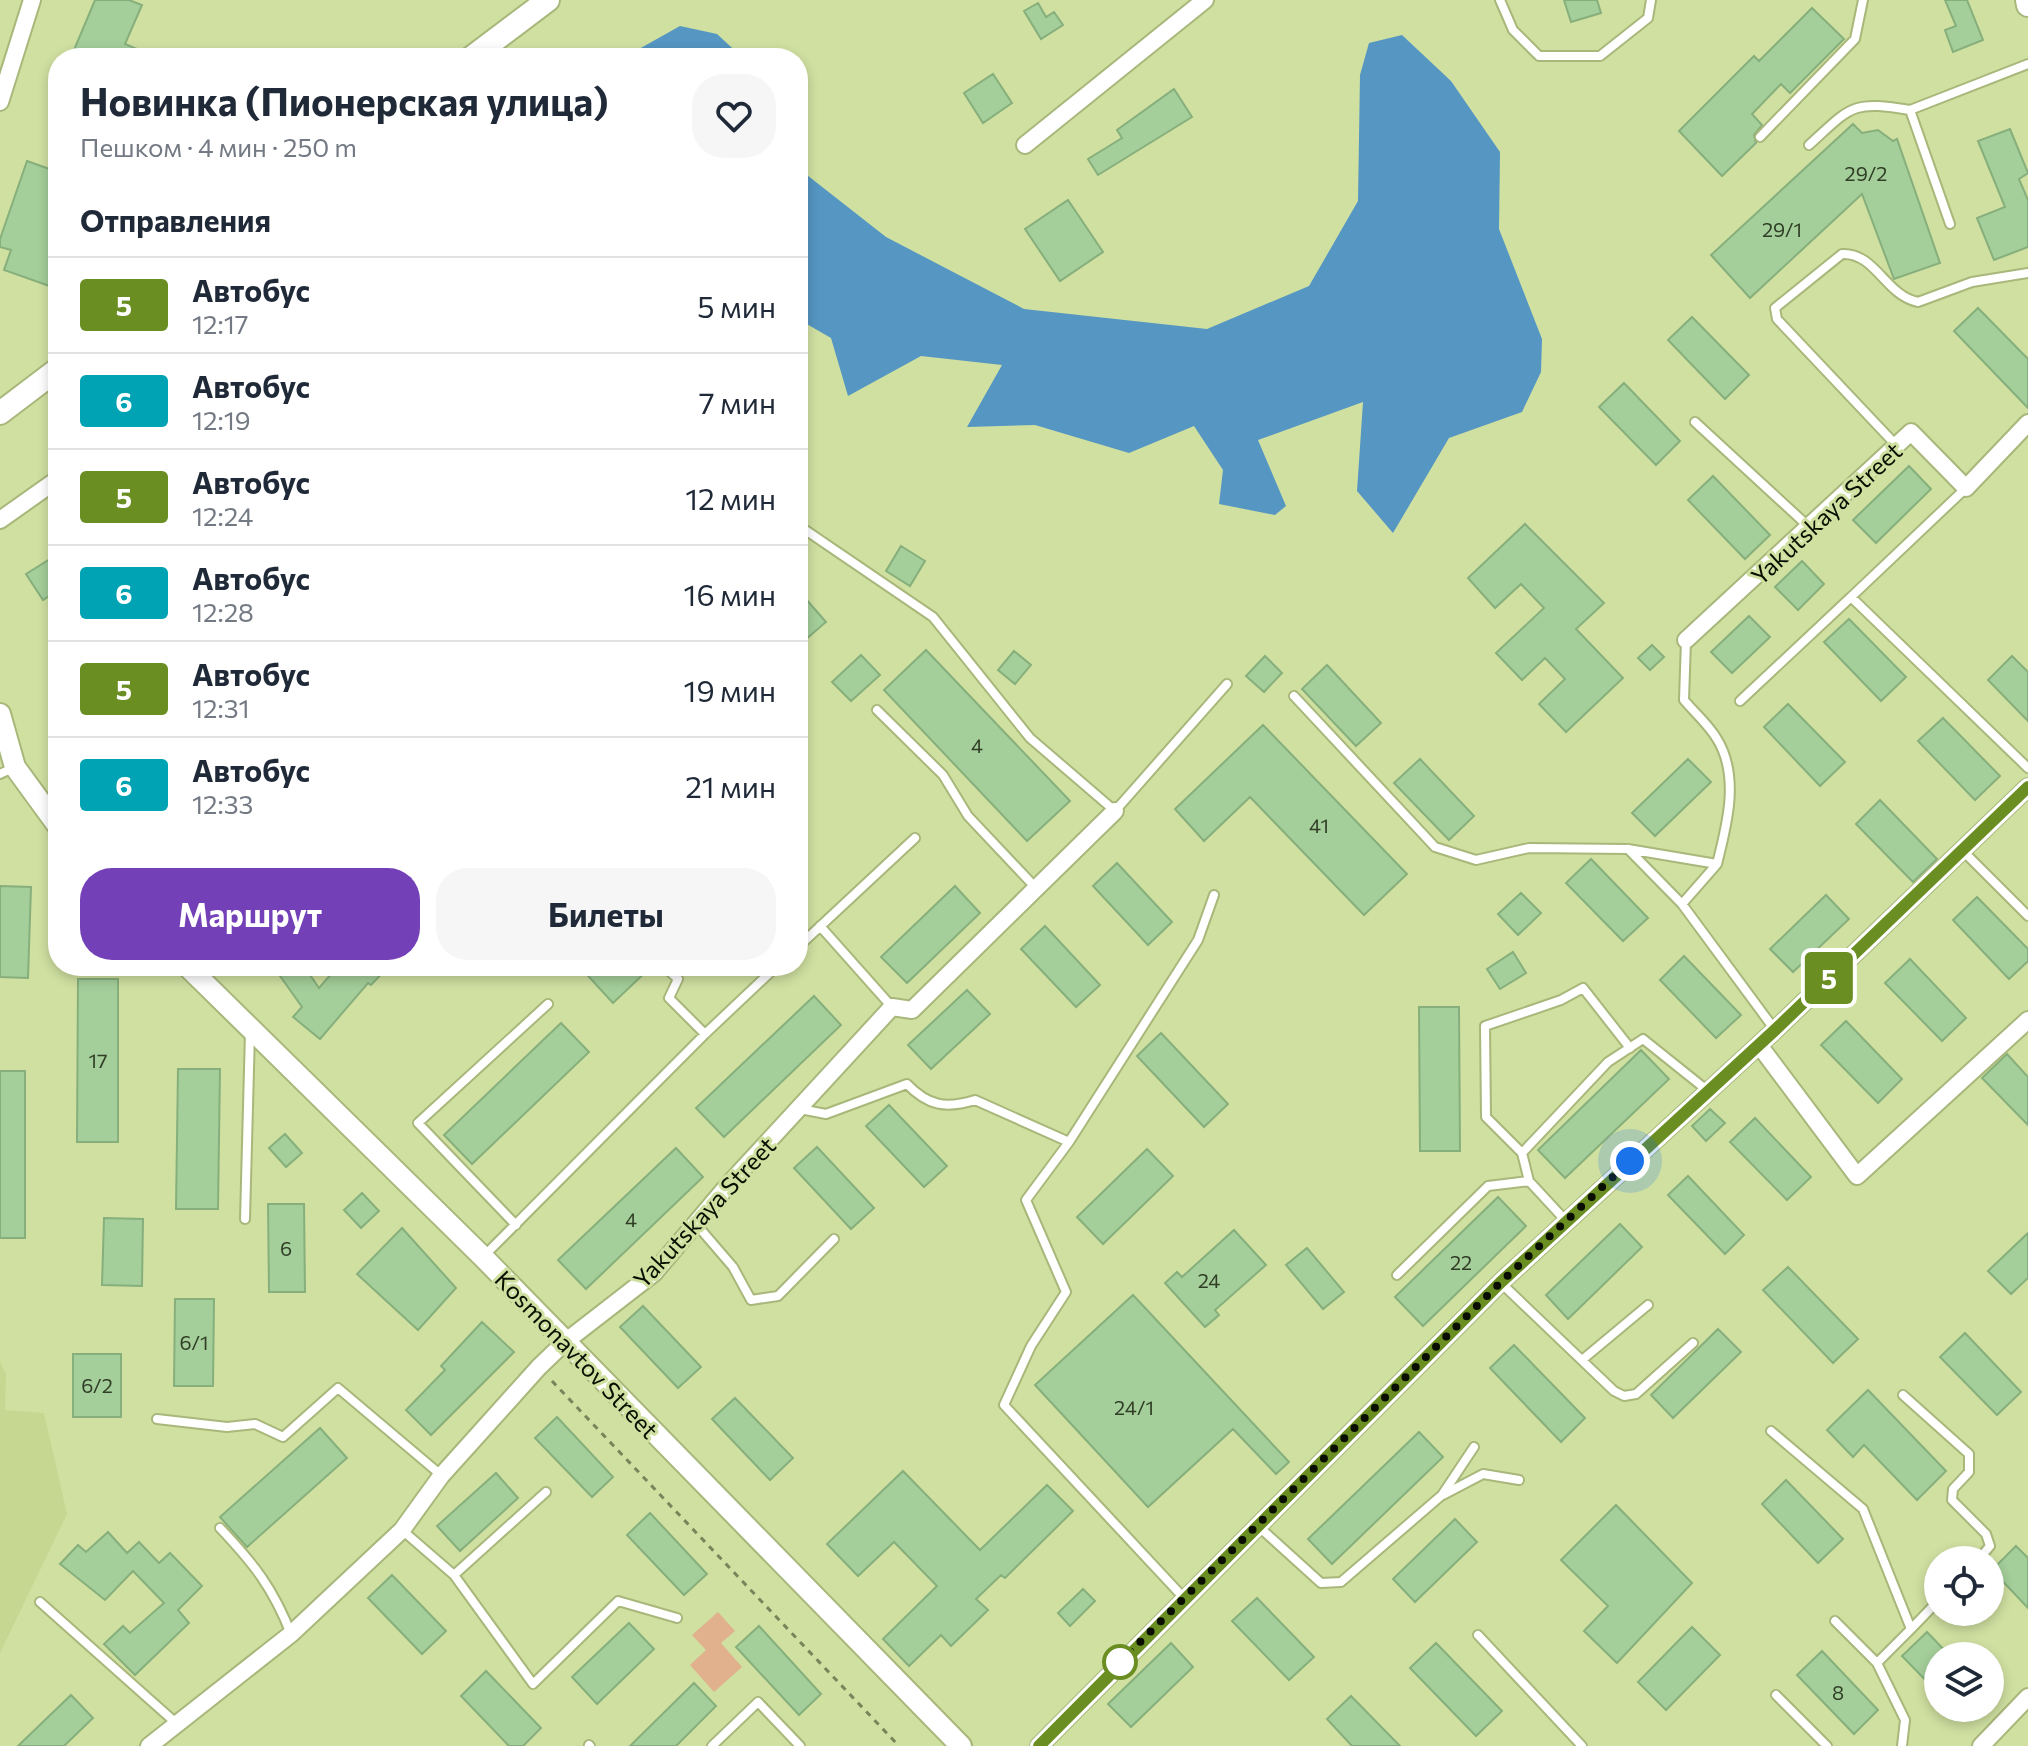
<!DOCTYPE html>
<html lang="ru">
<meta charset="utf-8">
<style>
body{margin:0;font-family:Commissioner,sans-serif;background:#f6f6f7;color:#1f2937;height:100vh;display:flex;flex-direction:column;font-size:30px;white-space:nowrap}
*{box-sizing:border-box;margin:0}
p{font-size:26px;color:#747a83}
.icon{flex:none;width:44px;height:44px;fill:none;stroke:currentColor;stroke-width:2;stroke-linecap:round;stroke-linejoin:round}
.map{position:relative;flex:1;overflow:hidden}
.side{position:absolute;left:48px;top:48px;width:760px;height:928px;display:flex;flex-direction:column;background:#fff;border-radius:32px;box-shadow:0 4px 12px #0003}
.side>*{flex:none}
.badge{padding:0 16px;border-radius:6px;font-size:28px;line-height:52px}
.fabs{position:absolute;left:1924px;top:1546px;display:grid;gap:16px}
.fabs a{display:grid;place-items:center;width:80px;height:80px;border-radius:50%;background:#fff;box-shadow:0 4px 12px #0003;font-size:40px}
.you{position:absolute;width:40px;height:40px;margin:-20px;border:6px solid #fff;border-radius:50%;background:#1a73e8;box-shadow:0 0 0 12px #1a73e833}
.map>.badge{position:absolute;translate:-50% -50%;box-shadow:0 0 0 4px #fff}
h2{padding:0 32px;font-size:30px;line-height:72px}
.round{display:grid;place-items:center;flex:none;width:84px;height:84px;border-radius:32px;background:#f6f6f7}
.summary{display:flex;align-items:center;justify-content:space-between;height:136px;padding:0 32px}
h1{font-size:38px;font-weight:700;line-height:60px}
.action{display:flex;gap:16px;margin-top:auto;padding:16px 32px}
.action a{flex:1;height:92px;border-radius:32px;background:#7440b8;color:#fff;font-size:32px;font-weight:700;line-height:92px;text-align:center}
.action a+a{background:#f6f6f7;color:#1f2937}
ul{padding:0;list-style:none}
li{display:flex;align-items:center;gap:24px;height:96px;padding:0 32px;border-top:2px solid #e0e1e3}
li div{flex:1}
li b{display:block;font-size:30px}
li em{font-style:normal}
li .badge{min-width:88px;font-weight:700;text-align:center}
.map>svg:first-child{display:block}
</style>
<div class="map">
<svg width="2028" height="1746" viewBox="0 0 2028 1746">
<rect width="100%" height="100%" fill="#d0e0a1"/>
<!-- built -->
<path fill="#c5d790" d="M0,1361L6,1375L5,1410L44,1413L67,1514L0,1653Z"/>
<!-- green -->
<path fill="#e0b18c" d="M718,1612L735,1631L721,1643L742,1667L714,1692L690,1665L706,1650L692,1635Z"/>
<!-- water -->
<path fill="#5596c2" d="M680,26L717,34L743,58H623Z
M1402,35L1451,81L1500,152L1499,229L1542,339L1541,372L1522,412L1449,438L1393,533L1357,491L1363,402L1258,440L1286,506L1275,515L1219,504L1223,470L1194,426L1129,453L1035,425L967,427L1002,365L921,356L848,396L831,338L798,319V168L886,237L1024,309L1207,329L1309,286L1358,201L1360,75L1369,43Z"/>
<!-- building -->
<path fill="#a4ce9a" stroke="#86af7c" stroke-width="2" d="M95,0H129L142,5L125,44L158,58H94L74,50Z
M1564,0H1597L1601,13L1571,22Z
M1945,0H1967L1983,40L1953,52L1945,30L1956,26Z
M1038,3L1046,17L1054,12L1063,25L1041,39L1024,11Z
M1812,8L1844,39L1790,93L1781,84L1752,114L1762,125L1754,135L1756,143L1722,176L1679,131L1754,56L1759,61Z
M993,74L1012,103L983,123L964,93Z
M1174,89L1192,117L1098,175L1088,159L1122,138L1117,130Z
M1853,124L1862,133L1878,130L1893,141L1897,139L1940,263L1894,279L1862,194L1750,298L1711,255Z
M2010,129L2028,173L2019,179L2028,200V247L1994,260L1977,218L2005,207L1978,141Z
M27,161L58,172V289L4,270L11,250L0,247V239Z
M1068,200L1103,252L1060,281L1025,229Z
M1978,308L2028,359V408L1954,331Z
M1692,317L1749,375L1725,399L1668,340Z
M1624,383L1680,441L1656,465L1599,407Z
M1909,466L1931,489L1876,543L1853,520Z
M1713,476L1770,535L1745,559L1688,500Z
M1525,524L1604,603L1576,629L1623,678L1566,732L1539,704L1565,679L1545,658L1522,680L1496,653L1544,608L1521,584L1495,608L1468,578Z
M901,546L925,561L910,586L886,571Z
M58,554V590L43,600L26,574Z
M1802,561L1824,584L1798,610L1775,587Z
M798,590L826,622L798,646Z
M1749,616L1770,637L1732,673L1711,652Z
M1849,619L1906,677L1881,701L1824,642Z
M1652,645L1664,657L1650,670L1638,658Z
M926,650L1070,801L1027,841L884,690Z
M1014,651L1031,665L1015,684L998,670Z
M861,655L880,675L851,701L832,682Z
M1265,656L1282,673L1264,692L1246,676Z
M2012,656L2028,672V721L1988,680Z
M1327,665L1381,723L1356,746L1302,689Z
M1788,704L1845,762L1820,786L1764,727Z
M1943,718L2000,776L1975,800L1918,741Z
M1263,725L1407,874L1364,915L1250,797L1204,841L1175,809Z
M1420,759L1474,816L1449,840L1394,783Z
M1688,759L1711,782L1655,836L1632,813Z
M1880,800L1937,859L1913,882L1856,824Z
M1591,859L1648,918L1623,941L1566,883Z
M1117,863L1172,922L1148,945L1093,886Z
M0,886L31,887L28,978L0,977Z
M955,886L980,913L907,983L881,957Z
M1521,893L1541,913L1518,935L1498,914Z
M1826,895L1849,919L1793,972L1770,949Z
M1977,897L2028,949V961L2009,979L1953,920Z
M1045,926L1100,985L1076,1007L1021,949Z
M1513,952L1526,973L1500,989L1487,969Z
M1684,956L1741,1015L1716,1038L1660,980Z
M1910,959L1966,1018L1942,1041L1885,983Z
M273,966H304L319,988L338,966H389L371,985L368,983L320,1039L293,1017L302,1007Z
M579,966H652L613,1003Z
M78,979H118V1142H77Z
M967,990L990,1014L931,1069L908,1045Z
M814,996L841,1025L724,1137L696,1108Z
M1419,1007H1459L1460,1151H1420Z
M1846,1021L1902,1079L1878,1103L1821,1045Z
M561,1023L589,1052L472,1164L444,1135Z
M1161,1033L1228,1104L1204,1127L1137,1056Z
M1641,1050L1669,1079L1565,1178L1538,1150Z
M2007,1054L2028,1077V1125L1982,1078Z
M178,1069H220L218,1209H176Z
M0,1071H25V1238H0Z
M889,1105L947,1166L924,1187L866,1126Z
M1710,1109L1725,1123L1706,1141L1692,1126Z
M1755,1118L1811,1177L1787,1200L1730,1142Z
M285,1134L302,1153L286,1167L269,1148Z
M817,1147L874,1208L851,1229L794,1168Z
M676,1148L703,1177L586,1289L558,1260Z
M1147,1149L1173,1176L1103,1244L1077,1217Z
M1688,1176L1744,1235L1725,1254L1668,1195Z
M362,1193L379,1211L361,1228L344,1210Z
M1498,1197L1526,1226L1423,1326L1395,1297Z
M268,1204H304L305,1292H269Z
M104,1218L143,1219L142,1286L102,1285Z
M1620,1224L1642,1247L1568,1319L1546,1295Z
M402,1228L456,1288L418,1330L357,1274Z
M1234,1230L1266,1265L1215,1310L1219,1315L1205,1327L1165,1283L1177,1272L1182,1277Z
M2028,1233V1278L2011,1294L1988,1271Z
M1307,1248L1344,1292L1323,1309L1286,1265Z
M1788,1267L1858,1339L1833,1363L1763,1290Z
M1133,1295L1289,1462L1276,1474L1233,1429L1148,1507L1035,1385Z
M175,1299H214L213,1386H174Z
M643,1306L701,1367L678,1388L620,1327Z
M482,1322L514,1352L431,1435L406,1410L445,1370L441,1366Z
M1718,1329L1741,1352L1673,1418L1651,1395Z
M1965,1333L2021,1392L1997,1415L1940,1357Z
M1514,1345L1585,1418L1561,1442L1490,1368Z
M73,1354H121V1417H73Z
M1868,1390L1946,1471L1917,1500L1864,1445L1853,1457L1827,1430Z
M735,1398L793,1458L770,1480L712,1419Z
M557,1417L613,1477L592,1497L535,1438Z
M320,1428L347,1458L247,1547L220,1517Z
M1419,1432L1443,1457L1332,1564L1308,1539Z
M903,1471L980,1550L1047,1485L1073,1511L1005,1578L1001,1575L976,1599L988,1610L951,1646L941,1635L909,1666L883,1639L937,1586L894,1542L858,1576L827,1544Z
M496,1473L518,1498L460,1551L437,1526Z
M1786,1480L1843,1539L1818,1563L1762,1504Z
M1616,1505L1692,1583L1617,1663L1584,1631L1608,1606L1561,1560Z
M650,1513L707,1574L684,1595L627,1535Z
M1455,1519L1477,1542L1415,1602L1393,1579Z
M108,1532L127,1553L139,1542L159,1563L170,1553L202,1586L178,1610L189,1623L135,1675L104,1644L123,1626L130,1633L164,1603L133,1571L105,1600L60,1564L78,1545L86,1552Z
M2016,1546L2028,1558V1608L1992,1570Z
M392,1575L446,1631L422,1654L368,1598Z
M1083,1589L1095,1601L1070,1626L1058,1613Z
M1257,1598L1314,1657L1289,1680L1232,1621Z
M629,1623L654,1649L597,1704L572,1677Z
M759,1626L821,1694L799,1715L736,1647Z
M1692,1627L1720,1655L1666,1710L1638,1682Z
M1927,1632L1950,1656H1938V1693L1902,1656Z
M1171,1643L1193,1667L1131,1727L1108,1704Z
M1436,1643L1502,1711L1476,1736L1410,1668Z
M1822,1651L1878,1710L1854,1734L1797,1675Z
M486,1671L541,1728L523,1746H509L461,1696Z
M694,1683L716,1706L676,1746H630Z
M71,1695L93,1718L64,1746H18Z
M1351,1696L1400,1746H1352L1327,1719Z"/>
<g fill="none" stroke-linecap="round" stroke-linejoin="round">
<!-- service casing -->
<g stroke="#a8b77a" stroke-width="12">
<path id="service" d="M1500,0L1513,30L1539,56H1600L1648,18L1651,0
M1760,137L1855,39L1863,0
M1809,145C1851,107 1851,100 1910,110
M1950,224L1910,110L2028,64
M1695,422L1808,526
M1896,445L1777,319L1775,308L1842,254C1875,252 1886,296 1918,302L1972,282L2028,273
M1966,488L1851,597L2028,768
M798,525L933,617L1030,738L1115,811L1227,684
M1294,696L1435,847L1476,860L1529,848L1628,849L1717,864C1727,825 1740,776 1717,739C1709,725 1694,712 1684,700L1686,640
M1740,701L1851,597
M877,710L943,775L968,816L1035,887
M0,774L15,767
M1628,849L1682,904L1775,1030
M1963,851L2028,916
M1682,904L1717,864
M820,926L892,1007
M798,947L915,838
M664,966L678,979L669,998L705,1034
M800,1109L826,1114L907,1084C928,1106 946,1109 975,1100L1069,1142L1198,940L1214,895
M1069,1142L1026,1200L1066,1292L1031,1346L1004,1405L1183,1597
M1522,1153L1486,1117L1485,1026L1561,1000L1583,988L1630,1048
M245,1219L250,1032
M1566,1221L1529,1181L1522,1153L1608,1062L1643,1039L1708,1091
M696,1224L733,1267L751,1300L778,1296L834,1239
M516,1225L418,1123L548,1004
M483,1257L705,1034L777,966
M1397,1275L1488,1186L1529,1181
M1501,1283L1614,1391L1624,1396L1636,1394L1693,1343
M1582,1360L1648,1305
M1903,1395L1969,1454V1472L1953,1489L1952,1500L1986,1534L1990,1546L1978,1560
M157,1419L227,1427L255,1424L283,1437L338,1388L441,1475
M1771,1431L1863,1509L1911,1629L1877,1663L1905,1720L1902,1746
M1443,1495L1483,1474L1519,1480
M1258,1526L1321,1583L1341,1582L1442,1495L1474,1447
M220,1528C254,1564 273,1588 291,1634
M402,1530L454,1575L533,1684L618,1601L677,1618
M454,1575L546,1492
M40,1602L176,1723
M1835,1621L1877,1663
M1911,1629L1938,1601
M1478,1635L1582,1746
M1776,1695L1827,1746
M589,1745L590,1746
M712,1746L758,1702L800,1746"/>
</g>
<!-- minor casing -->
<g stroke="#a8b77a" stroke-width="20">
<path id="minor" d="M0,102L32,0
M1025,145L1205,0
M0,520L58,479
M1686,640L1911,432L1966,488L2028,423
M1759,1045L1857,1176L2028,1020
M149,1746L291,1634L402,1530L441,1476L539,1367L565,1342L654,1273L729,1184L892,1007L912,1010L1115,811
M1039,1746L1501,1282L1775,1030L2028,787
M1981,1746L2028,1697"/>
</g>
<!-- tertiary casing -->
<g stroke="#a8b77a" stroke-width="24">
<path id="tertiary" d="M0,714L15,767L58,826
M187,966L483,1257L961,1746"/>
</g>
<!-- secondary casing -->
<g stroke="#a8b77a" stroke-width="26">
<path id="secondary" d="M2027,0L2028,5
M471,58L548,0
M0,413L58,369"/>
</g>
<!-- path -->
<path stroke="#79845b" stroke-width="3" stroke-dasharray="6 6" stroke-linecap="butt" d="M552,1381L899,1746"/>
<!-- service -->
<use href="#service" stroke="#fff" stroke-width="8"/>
<!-- minor -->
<use href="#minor" stroke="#fff" stroke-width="16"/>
<!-- tertiary -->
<use href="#tertiary" stroke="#fff" stroke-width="20"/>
<!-- secondary -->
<use href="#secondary" stroke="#fff" stroke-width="22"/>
</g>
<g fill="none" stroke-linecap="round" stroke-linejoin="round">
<!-- line casing -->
<g stroke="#fff" stroke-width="18">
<path id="line" d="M1039,1746L1501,1282L1775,1030L2028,787"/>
</g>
<!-- line -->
<use href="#line" stroke="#6b8e23" stroke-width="12"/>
<!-- walk -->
<path stroke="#090e00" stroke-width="8" stroke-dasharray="0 14.4" d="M1120,1662L1501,1282L1630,1161"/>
</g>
<!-- markers -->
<circle fill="#fff" stroke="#6b8e23" stroke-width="4" cx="1120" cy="1662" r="16"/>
<g text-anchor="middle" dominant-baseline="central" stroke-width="6" stroke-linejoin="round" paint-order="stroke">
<!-- number labels -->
<g font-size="20" fill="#303e26">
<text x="1866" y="173">29/2</text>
<text x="1782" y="229">29/1</text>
<text x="977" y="745">4</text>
<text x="1319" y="825">41</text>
<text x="98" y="1060">17</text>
<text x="631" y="1219">4</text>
<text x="286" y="1248">6</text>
<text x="1461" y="1262">22</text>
<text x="1209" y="1280">24</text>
<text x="194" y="1342">6/1</text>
<text x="97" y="1385">6/2</text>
<text x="1134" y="1407">24/1</text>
<text x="1838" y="1692">8</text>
</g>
<!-- street labels -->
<g font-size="24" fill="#090e00" stroke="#d0e0a1">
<text transform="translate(1826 513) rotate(-43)">Yakutskaya Street</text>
<text transform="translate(704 1212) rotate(-47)">Yakutskaya Street</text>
<text transform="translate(577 1354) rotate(46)">Kosmonavtov Street</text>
</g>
</g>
</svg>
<div class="fabs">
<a><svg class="icon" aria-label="locate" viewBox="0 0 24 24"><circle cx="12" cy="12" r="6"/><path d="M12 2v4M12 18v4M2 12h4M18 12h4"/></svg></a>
<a><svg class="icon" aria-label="layers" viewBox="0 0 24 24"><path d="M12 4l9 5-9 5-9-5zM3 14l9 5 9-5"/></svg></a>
</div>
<div class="you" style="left:1630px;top:1161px"></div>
<b class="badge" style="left:1829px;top:978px;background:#6b8e23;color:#fff">5</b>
<section class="side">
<div class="summary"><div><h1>Новинка (Пионерская улица)</h1><p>Пешком · 4 мин · 250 m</p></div><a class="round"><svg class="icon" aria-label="heart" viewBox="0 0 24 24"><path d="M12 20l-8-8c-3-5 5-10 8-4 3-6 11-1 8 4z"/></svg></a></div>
<h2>Отправления</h2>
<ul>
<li><span class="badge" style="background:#6b8e23;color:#fff">5</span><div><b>Автобус</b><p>12:17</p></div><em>5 мин</em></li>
<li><span class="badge" style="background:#00a3b4;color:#fff">6</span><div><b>Автобус</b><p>12:19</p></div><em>7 мин</em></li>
<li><span class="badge" style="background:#6b8e23;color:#fff">5</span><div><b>Автобус</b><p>12:24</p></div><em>12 мин</em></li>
<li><span class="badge" style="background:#00a3b4;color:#fff">6</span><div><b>Автобус</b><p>12:28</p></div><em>16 мин</em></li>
<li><span class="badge" style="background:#6b8e23;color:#fff">5</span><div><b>Автобус</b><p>12:31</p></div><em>19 мин</em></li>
<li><span class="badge" style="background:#00a3b4;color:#fff">6</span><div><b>Автобус</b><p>12:33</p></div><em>21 мин</em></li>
</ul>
<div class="action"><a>Маршрут</a><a>Билеты</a></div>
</section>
</div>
